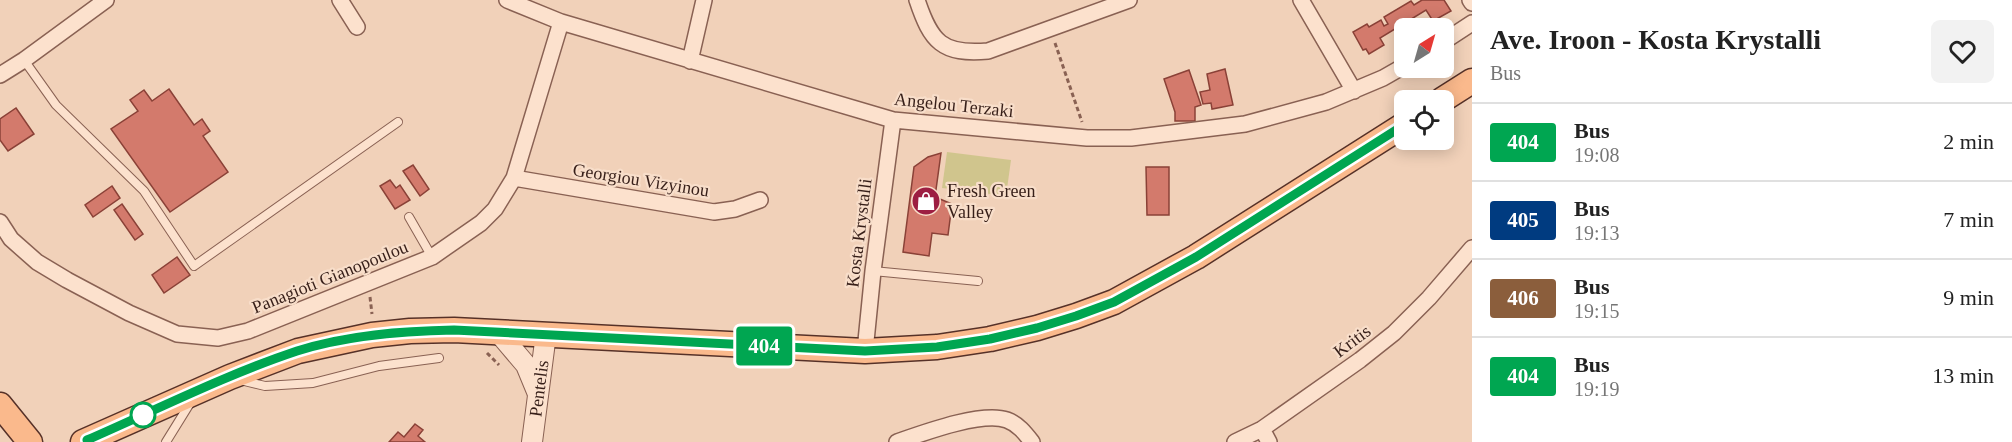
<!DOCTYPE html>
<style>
body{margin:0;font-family:"Times New Roman",serif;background:#f2f2f2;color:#222;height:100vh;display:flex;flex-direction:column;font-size:22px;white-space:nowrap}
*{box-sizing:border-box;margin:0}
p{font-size:20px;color:#767676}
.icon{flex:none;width:33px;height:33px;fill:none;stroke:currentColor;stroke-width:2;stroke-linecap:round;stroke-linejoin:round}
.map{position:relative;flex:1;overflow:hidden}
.drawer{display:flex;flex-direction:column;background:#fff;width:540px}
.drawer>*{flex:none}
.badge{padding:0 12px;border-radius:4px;font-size:21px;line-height:39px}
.needle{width:39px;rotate:37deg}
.tools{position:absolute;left:1394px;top:18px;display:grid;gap:12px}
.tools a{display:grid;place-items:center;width:60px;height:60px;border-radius:9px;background:#fff;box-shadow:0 3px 15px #0003;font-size:30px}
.map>.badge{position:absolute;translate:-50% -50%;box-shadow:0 0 0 3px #fff}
.round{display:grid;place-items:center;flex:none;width:63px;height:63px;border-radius:9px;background:#f2f2f2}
.headline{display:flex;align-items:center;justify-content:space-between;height:102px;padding:0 18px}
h1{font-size:28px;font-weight:800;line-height:45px}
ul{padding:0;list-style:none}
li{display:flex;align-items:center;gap:18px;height:78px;padding:0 18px;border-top:2px solid #e0e0e0}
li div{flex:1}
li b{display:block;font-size:22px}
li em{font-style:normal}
li .badge{min-width:66px;font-weight:700;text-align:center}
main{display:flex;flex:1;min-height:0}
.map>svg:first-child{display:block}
</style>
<main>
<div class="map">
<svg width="1472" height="442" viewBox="0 0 1472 442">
<rect width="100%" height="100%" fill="#f1d1b9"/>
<!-- green -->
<path fill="#d0c58d" d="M947,152L1011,160L1006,196L942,188Z"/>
<!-- building -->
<path fill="#d37a6c" stroke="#8a4137" stroke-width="1.5" d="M1422,0H1444L1451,11L1433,21L1426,10L1380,38L1384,45L1369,54L1366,49L1363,50L1353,32L1367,24L1369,27L1381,20L1384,26L1388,24L1384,17L1411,1L1414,5Z
M1225,69L1233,105L1212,109L1211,103L1203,104L1200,92L1210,90L1207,74Z
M1189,70L1201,105L1195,107V121H1175V112L1164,79Z
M169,89L194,125L202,119L210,131L203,136L228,172L170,212L111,129L138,111L130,100L144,90L152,101Z
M16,108L34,134L8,151L0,140V119Z
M941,153L935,197L952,204L948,235L932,233L929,256L903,252L914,167L928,157Z
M413,165L429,189L420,196L403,171Z
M1146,167H1169V215H1147Z
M390,180L396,188L400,185L410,200L395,209L380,186Z
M112,186L120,198L93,217L85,205Z
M122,204L143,234L135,240L114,210Z
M177,257L190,275L164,293L152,275Z
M415,424L423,430L418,436L425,442H389L398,432L404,437Z"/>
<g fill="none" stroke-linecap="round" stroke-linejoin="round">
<!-- service casing -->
<g stroke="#896153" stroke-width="10">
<path id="service" d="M24,60L56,105L144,191L194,266L398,122
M409,217L432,257
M873,271L978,281
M240,380L265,386L313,383L379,366L439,358
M166,442L192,400"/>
</g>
<!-- minor casing -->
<g stroke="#896153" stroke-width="18">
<path id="minor" d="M340,0L357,27
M507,0L561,22L893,120L1087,138H1131L1245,124L1326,102L1383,78L1404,66
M917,0C931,42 942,55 988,51L1129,0
M1301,0L1354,91
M1470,0L1472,3
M1443,42L1472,23
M690,61L704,0
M0,75L24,60L106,0
M514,178L714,212L735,209L760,200
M0,222L11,239L37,262L67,280L129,313L177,334L218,338L248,331L432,257L481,223L495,209L514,178L561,22
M865,351L873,271L893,120
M1262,429L1269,442
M897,442C923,433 982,411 1007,420C1018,424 1025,433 1032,442
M1235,442L1262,429L1360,360L1394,333L1429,298L1472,248"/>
</g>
<!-- tertiary casing -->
<g stroke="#896153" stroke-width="22">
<g id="tertiary">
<path d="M498,332L526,365L538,394"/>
<path id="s1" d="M532,442L546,334"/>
</g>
</g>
<!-- primary casing -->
<g stroke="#563128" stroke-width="27">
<path id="primary" d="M1442,100L1472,81
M0,405L30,442
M83,442L230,377L298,351L372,335L410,331L454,330L865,351L937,347L990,339L1037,328L1076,316L1114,302L1196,257L1404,125"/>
</g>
<!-- path -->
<path stroke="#896153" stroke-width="3" stroke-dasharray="4.5 3" stroke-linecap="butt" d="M1055,43L1082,122
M370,297L372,314
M487,353L499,365"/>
<!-- service -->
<use href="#service" stroke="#fce1cd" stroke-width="8"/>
<!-- minor -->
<use href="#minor" stroke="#fce1cd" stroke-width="15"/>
<!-- tertiary -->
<use href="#tertiary" stroke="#fce1cd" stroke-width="20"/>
<!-- primary -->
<use href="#primary" stroke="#fab98c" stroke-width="24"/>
</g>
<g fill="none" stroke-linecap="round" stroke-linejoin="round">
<!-- line casing -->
<g stroke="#fff" stroke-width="14">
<path id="line" d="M87,440C156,410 225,375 297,351C347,335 402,331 454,330L865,351L937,347L990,339L1037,328L1076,316L1114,302L1196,257L1404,125"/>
</g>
<!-- line -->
<use href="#line" stroke="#00a651" stroke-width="9"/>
</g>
<!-- icons -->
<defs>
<g id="shop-disc" transform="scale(1.5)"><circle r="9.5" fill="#9d1e42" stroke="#f8deca"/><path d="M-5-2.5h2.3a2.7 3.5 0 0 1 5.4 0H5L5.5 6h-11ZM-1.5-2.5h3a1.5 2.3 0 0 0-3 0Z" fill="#fff"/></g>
</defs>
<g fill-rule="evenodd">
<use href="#shop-disc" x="926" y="201"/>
</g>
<!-- markers -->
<circle fill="#fff" stroke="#00a651" stroke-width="3" cx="143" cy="415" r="12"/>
<g text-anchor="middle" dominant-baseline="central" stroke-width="4.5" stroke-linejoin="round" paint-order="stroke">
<!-- street labels -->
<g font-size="18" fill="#371f19" stroke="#f8deca">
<text transform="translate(954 105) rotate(6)">Angelou Terzaki</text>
<text transform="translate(641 180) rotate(9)">Georgiou Vizyinou</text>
<text transform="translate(859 233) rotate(-83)">Kosta Krystalli</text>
<text transform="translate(330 277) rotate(-22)">Panagioti Gianopoulou</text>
<text transform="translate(1352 341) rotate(-37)">Kritis</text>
<text stroke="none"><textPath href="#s1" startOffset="54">Pentelis</textPath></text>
</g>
<!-- poi labels -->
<g font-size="18" fill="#371f19" stroke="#f8deca" text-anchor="start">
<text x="947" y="191">Fresh Green<tspan x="947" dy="21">Valley</tspan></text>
</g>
</g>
</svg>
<div class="tools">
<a><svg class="needle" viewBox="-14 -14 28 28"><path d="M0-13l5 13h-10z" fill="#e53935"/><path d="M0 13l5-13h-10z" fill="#767676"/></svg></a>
<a><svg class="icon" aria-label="locate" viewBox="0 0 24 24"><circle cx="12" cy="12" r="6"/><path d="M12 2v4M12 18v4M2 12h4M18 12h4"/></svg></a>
</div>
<b class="badge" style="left:764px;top:346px;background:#00a651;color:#fff">404</b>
</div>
<section class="drawer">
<div class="headline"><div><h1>Ave. Iroon - Kosta Krystalli</h1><p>Bus</p></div><a class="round"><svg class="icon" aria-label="heart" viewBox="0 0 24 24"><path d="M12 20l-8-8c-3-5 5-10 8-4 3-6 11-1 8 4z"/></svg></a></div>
<ul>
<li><span class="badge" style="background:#00a651;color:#fff">404</span><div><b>Bus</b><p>19:08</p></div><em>2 min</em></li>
<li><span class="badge" style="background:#003b80;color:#fff">405</span><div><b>Bus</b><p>19:13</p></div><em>7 min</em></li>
<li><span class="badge" style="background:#8b5e3c;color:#fff">406</span><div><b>Bus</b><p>19:15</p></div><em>9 min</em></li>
<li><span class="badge" style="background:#00a651;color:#fff">404</span><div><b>Bus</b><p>19:19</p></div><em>13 min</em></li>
</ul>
</section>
</main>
